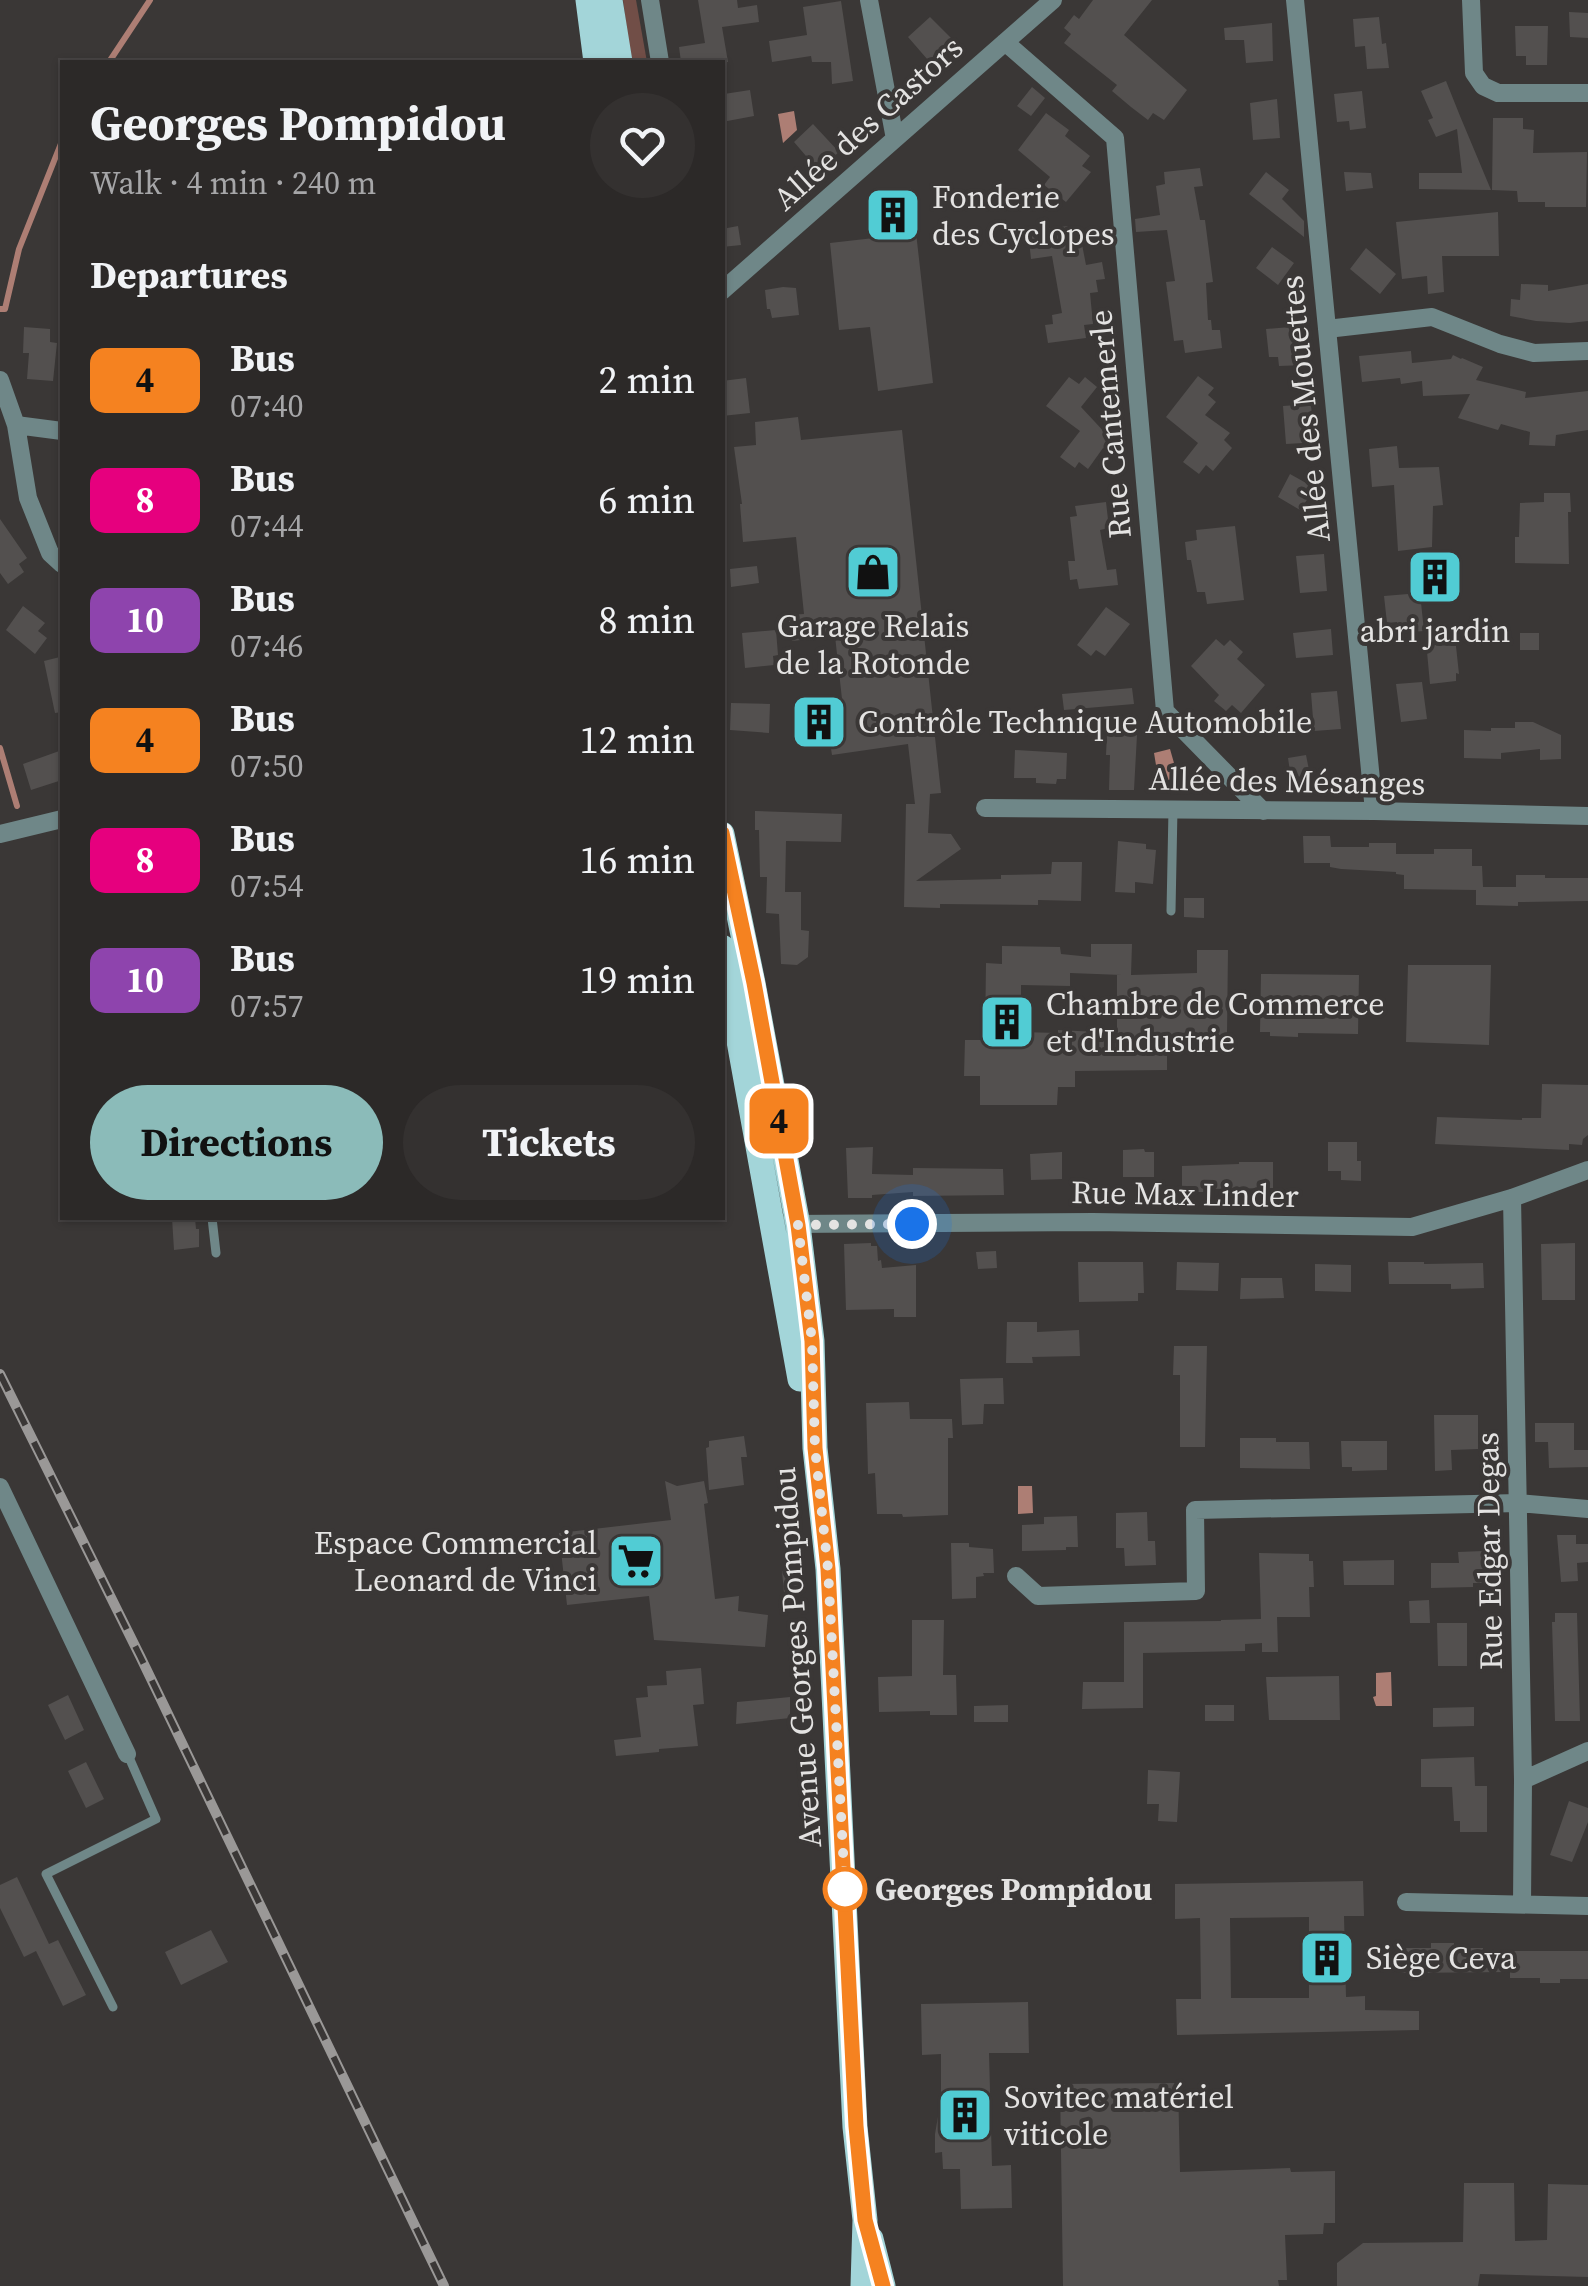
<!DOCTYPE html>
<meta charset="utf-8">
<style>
body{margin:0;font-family:"Source Serif 4",serif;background:#343130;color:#f1f3f6;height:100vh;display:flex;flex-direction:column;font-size:38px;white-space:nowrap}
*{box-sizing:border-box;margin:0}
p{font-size:32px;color:#a6a6a8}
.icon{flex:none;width:55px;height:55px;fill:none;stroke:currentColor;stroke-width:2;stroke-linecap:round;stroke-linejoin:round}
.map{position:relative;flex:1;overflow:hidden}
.sheet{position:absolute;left:60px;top:60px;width:665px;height:1160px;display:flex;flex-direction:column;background:#2c2928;border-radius:0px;box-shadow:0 2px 8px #0004,0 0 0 2px #484545}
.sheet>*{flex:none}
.badge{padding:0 20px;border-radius:15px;font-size:35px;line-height:65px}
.you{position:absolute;width:50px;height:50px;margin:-25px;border:8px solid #fff;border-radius:50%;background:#1a73e8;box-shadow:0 0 0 15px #1a73e833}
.map>.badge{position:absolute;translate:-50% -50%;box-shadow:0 0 0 5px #fff}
h2{padding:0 30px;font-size:38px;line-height:90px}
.round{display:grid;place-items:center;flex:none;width:105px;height:105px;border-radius:52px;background:#343130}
.head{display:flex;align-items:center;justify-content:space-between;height:170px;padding:0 30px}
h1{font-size:48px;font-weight:700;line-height:75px}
.action{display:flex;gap:20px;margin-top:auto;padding:20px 30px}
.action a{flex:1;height:115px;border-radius:60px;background:#8bbbb9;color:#111;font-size:40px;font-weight:700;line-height:115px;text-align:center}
.action a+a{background:#343130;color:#f1f3f6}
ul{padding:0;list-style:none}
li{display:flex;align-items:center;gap:30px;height:120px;padding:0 30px}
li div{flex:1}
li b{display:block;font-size:38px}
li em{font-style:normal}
li .badge{min-width:110px;font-weight:700;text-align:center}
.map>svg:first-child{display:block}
</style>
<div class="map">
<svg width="1588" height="2286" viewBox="0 0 1588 2286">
<rect width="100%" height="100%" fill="#3a3736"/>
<!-- green -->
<path fill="#714e47" d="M623,0H636L647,62H631Z"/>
<!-- water -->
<path fill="#ad7e74" d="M794,111L797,130L783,143L778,114Z
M1170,749L1178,777L1159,783L1154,753Z
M1018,1486H1032L1033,1513L1018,1514Z
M1391,1672L1392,1706H1376L1373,1697L1376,1696V1673Z"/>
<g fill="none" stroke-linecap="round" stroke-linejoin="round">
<!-- stream -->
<path stroke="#ad7e74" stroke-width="6" d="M109,62L150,0
M0,309H5L19,249L62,141
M0,748L17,806"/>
</g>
<!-- building -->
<path fill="#53504f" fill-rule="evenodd" d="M698,0H737L738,8L757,5L759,22L722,27L728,62H681L679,47L705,43Z
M1093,0H1152L1124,35L1187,90L1164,120L1153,113L1148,120L1131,107L1112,91L1117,85L1064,43L1071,34L1064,28L1074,15L1079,19Z
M841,1L853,81L832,84L831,62H812L811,56L772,62L769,41L807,35L803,7Z
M1569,12L1588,13V38L1570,37Z
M930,17L958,45L934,67L908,37Z
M1379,17L1382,44L1386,43L1389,68L1367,69L1365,46L1355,47L1353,19Z
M1272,23L1273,61L1246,63L1244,40H1225L1224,28Z
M1515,26H1548L1547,65H1526V56H1516Z
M1446,81L1460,116L1491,190L1419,189V173H1462L1457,129L1436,137L1428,120L1433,118L1421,91Z
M1032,87L1045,98L1031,116L1017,106Z
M750,90L754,116L722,122L724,94Z
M1362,91L1366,128L1350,130L1349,121L1337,122L1334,94Z
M1277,99L1280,138L1253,140L1250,103Z
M1046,113L1069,130L1065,136L1090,156L1082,166L1091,172L1066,202L1044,185L1050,177L1018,150Z
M1493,118H1523V129L1534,130L1533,153L1587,152L1586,207H1545V202H1518L1517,191L1492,190Z
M813,124L839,152L818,170L794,142Z
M1200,168L1203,186L1194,187L1200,220H1205L1213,282L1206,283L1208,320H1211L1212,330H1220L1222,348L1185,353L1183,340L1174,341L1166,282L1175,281L1167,230L1136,232L1135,219L1160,215L1156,186L1165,184L1164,172Z
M1266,172L1289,190L1282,199L1304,221V237L1249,194Z
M1344,172L1371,173L1373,188L1346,191Z
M911,188L933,383L878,391L870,327L839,330L830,243L874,238L869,192Z
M1498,212L1499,256H1442L1444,292L1428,294L1427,276L1402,279L1396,222Z
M738,226L741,245L722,247V229Z
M1068,226L1069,235L1080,234L1086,265L1102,262L1105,279L1096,280L1098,292L1090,293L1093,324L1084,325L1086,338L1048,343L1045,325L1053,324L1052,315L1062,313L1052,256L1031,259L1028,231Z
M1272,247L1294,263L1278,285L1256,268Z
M1366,248L1396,274L1380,294L1350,269Z
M1521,284L1548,285V291L1588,284V321L1570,323L1536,321L1510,316L1511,299L1520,300Z
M783,287L796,288L799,315L772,318L770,309H767L765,290Z
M1302,326L1305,365L1279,366L1278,357H1269L1266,329Z
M24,327L50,329V342L57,343L53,381L27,379L29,353H23Z
M1411,351L1412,363L1451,359L1453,355L1461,359L1462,358L1483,367L1476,380L1526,392L1525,398L1588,391V430L1556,435L1555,446L1529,445L1530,432L1501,424L1498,430L1458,418L1470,394L1423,396L1422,381L1401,384L1400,378L1362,382L1359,356Z
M1198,376L1214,388L1208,395L1216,402L1205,415L1230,433L1224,440L1232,448L1213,471L1206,465L1199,474L1183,462L1198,443L1166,417Z
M1069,377L1079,384L1085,377L1097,387L1081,407L1122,451L1117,457L1103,448L1088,469L1079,462L1075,468L1060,457L1080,431L1046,406Z
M746,378L750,413L722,416V381Z
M1311,404L1313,431L1302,432L1303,443L1286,444L1283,406Z
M798,417L801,440L902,430L941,793L930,794L928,833L951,834L961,849L916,881L1001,879V875L1051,874L1052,862H1082L1081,901L1038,900V905L940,904V908L904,907L906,804H915L908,744L832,755L829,736H810L807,706L843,708L835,636L792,641L788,615L804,614L796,537L743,542L740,504H742L734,447L756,445L755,422Z
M1397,446L1399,468L1439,467L1443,505L1433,506L1432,547L1398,551L1394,485L1372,487L1369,449Z
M1290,474L1315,488L1300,510L1278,497Z
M1544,493H1570L1571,512H1568L1569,564L1515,563V537H1519L1520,503L1544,502Z
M1106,502L1109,528L1100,530L1107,570L1116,569L1118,585L1079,589L1077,579L1070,580L1068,561H1075L1070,517L1077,516L1075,506Z
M0,519L27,558L19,564L24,572L8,584L0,573Z
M1235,526L1244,600L1207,604L1205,592H1197L1191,560H1187L1185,542L1197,540L1196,530Z
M1324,554L1327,591L1300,593L1296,556Z
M757,566L759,583L731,587L730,569Z
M1420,593L1424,631L1398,633L1397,622L1387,623L1384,596Z
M23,606L45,623L38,631L47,638L35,654L6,630Z
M1106,607L1130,624L1105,656L1096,650L1091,656L1077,645Z
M1331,629L1333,655L1296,658L1293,633Z
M776,630L778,655L773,656L774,665L745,668L742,633Z
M1520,633H1539V650H1520Z
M1455,637L1459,674L1456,673V681L1430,684L1426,641Z
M1216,639L1224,646L1230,640L1243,652L1237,659L1265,685L1241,713L1232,705L1226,711L1214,701L1219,695L1191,666Z
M60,657L62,668V712L55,713L44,661Z
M1422,682L1427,719L1401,722L1396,684Z
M1132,688L1134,704L1064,710L1062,694Z
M1337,691L1341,729L1314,731L1311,693Z
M731,703L770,704L769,733L730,730Z
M1515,722H1533L1561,735V759L1540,760V749L1501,753V759L1464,758V730L1491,731V728H1515Z
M1107,734L1137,735L1134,790H1109L1110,755H1106Z
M62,750V780L31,790L23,764Z
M1015,750L1067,753L1066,779H1057L1056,784L1036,783V778H1014Z
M1306,755L1310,775L1291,778L1288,758Z
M755,811L842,814L841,842L786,841L785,892H801V930L809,931L808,957L797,965L781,964L779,914L766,913L767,877H760L759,830H755Z
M1303,836H1330L1331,847H1369V843H1396V854H1434V849H1472V866H1482L1483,887H1516V875H1545V878H1588V901L1518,902V906L1476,905V890L1404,889V875L1396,874V872L1341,869L1330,867V863H1304Z
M1118,841L1146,844V849L1156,850L1153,884L1135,882V893L1115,892Z
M1184,898H1204V918L1184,917Z
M1091,944H1132L1131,975L1197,973V950H1228L1227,1035H1167V1070L1075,1071V1087H1058L1057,1105H980V1076H964L965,1040H985L986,963L1002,964V946L1060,947L1061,954L1091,957ZM1070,973L1122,975H1117V1033L1058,1030V1033L1021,1032V985L1070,986Z
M1408,965H1491L1489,1045L1406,1042Z
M1261,974L1359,975L1358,1034L1298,1033V1037L1270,1036V1032H1260Z
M1542,1084L1588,1085V1135L1583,1139L1582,1145L1569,1144V1150L1435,1144L1437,1117L1522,1120V1118H1541Z
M1328,1142H1357V1161H1361V1181L1341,1180V1171H1328Z
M873,1147L872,1174L913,1175V1168L1003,1169L1004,1195L913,1196V1192L872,1195V1198H848L846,1148Z
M1144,1149L1145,1152H1154V1177H1123V1150Z
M1062,1152V1179L1031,1180L1030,1154Z
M1239,1162H1273V1188L1211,1189V1192H1182V1166L1239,1164Z
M172,1218H195L196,1229H199V1247L174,1250Z
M871,1243V1246H877L878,1261L881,1260L882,1268L916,1265V1317H894V1309L846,1310L844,1244Z
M1575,1243V1300H1542L1541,1244Z
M996,1251L997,1268L978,1269L976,1252Z
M1078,1262H1143L1144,1293H1138V1301L1079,1302Z
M1177,1262L1219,1263L1218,1291L1176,1290Z
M1388,1262H1424V1264L1483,1263L1484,1288L1451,1289V1284H1389Z
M1315,1264L1351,1265V1292L1315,1291Z
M1241,1278H1282L1284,1298L1240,1299Z
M1007,1322H1037V1332L1079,1330L1080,1356L1032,1357L1033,1363H1006Z
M1174,1346H1207L1205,1447H1180V1375H1173Z
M1003,1378L1004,1404H984L983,1424L962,1425L960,1379Z
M909,1402L910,1419H952L953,1438H948V1515L903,1517L902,1514H877L875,1473L868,1474L866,1403Z
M1434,1415H1478V1449L1451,1450L1452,1470L1435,1471Z
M1535,1423H1574V1450H1588V1467L1549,1468L1548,1442H1535Z
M744,1436L747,1457H741L744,1485L709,1490L706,1448L709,1447V1441Z
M1240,1438H1276V1442H1309L1310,1469L1240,1468Z
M1341,1441H1387V1470L1352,1471V1467H1342Z
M665,1481L677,1486L704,1481L708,1503L704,1504L715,1599L739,1596L738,1611L768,1615L765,1647L654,1640L649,1596L567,1605L559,1533L671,1520Z
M1147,1512L1148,1541H1155L1156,1565L1125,1566L1124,1548H1116V1513Z
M1077,1516L1078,1547H1066V1550L1022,1551V1525L1044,1524V1517Z
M1557,1535H1576V1544H1588V1562L1577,1563L1578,1581L1561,1582Z
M951,1543H969V1547L993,1549L994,1573H983L984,1576L976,1577V1598L952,1599Z
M1483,1551L1484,1583H1473V1587L1431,1588V1563H1459L1458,1552Z
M1259,1553L1309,1554V1561H1313L1314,1587H1309L1310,1617H1277L1278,1652H1262V1643L1245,1644V1651L1143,1653V1708L1082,1709L1083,1682H1124V1622L1221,1621V1620L1261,1619Z
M1394,1560V1585H1344L1343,1561Z
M804,1569L805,1591L784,1593L782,1571Z
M1429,1600L1430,1623H1410L1409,1601Z
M1555,1613H1577L1580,1721H1555L1552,1622H1555Z
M912,1620H944L943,1675H956L957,1715H930V1711L879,1712L878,1677L912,1676Z
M1437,1623H1467V1666H1438Z
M701,1668L704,1704L693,1705L698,1746L659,1749V1752L616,1756L614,1740L641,1737L636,1698L648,1697L647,1686L667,1685L666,1671Z
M1339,1676L1340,1720H1269L1266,1677Z
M68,1695L84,1730L65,1740L48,1705Z
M790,1697V1718L736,1724L737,1702Z
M1008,1705V1722H974V1706Z
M1205,1705H1234V1721H1205Z
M1474,1707V1726L1433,1727V1708Z
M1474,1757L1475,1786H1487V1832H1460V1821H1454L1452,1787H1421V1759Z
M86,1762L104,1799L86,1808L68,1771Z
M1148,1770L1180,1772L1177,1822L1158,1821L1159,1804H1147Z
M1569,1801L1588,1808V1822L1572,1862L1550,1855Z
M17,1877L49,1944L58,1940L86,1995L63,2006L36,1951L24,1957L0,1908V1885Z
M1363,1881L1364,1916H1344L1346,1997L1365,1996V2010L1419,2011V2030L1177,2035L1176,1999H1201L1200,1918L1175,1919V1884ZM1309,1917V1998H1231L1230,1918Z
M211,1930L228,1962L181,1985L165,1952Z
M1431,1943H1454V1948H1483V1951H1588V1979H1560V1983H1540V1978H1510V1972L1401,1973L1402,1948H1431Z
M1028,2002L1029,2053H989L992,2166L1011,2165L1012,2208L961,2209L960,2169H943L942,2152L935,2153V2134L941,2099V2054L922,2055L921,2004Z
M1178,2083L1180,2172L1290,2168L1291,2172L1335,2171V2223H1324L1323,2234L1285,2235L1287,2280H1278L1279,2286H1063L1060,2084Z
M1464,2183H1514L1515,2241L1547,2240L1548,2184L1588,2185V2277L1480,2274L1478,2286H1337V2263L1363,2243L1463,2242Z"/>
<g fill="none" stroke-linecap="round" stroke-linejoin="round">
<!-- lane -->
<path stroke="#6f8788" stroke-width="9" d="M1171,911L1173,809
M212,1218L216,1253
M113,2007L46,1874L156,1819L128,1755"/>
<!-- street -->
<path stroke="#6f8788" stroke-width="18" d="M650,0L660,62
M869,0L895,139
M1295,0L1374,811
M1471,0L1474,73L1483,86L1498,93H1588
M1005,42L1115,138L1165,711L1263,811
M722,291L1053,0
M1327,329L1432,317L1500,344L1534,353L1588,351
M0,380L16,425L62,431
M16,425L28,498L50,553L62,564
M985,808L1374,811L1588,816
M0,834L62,819
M1512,1198L1523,1780L1522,1904
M788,1224L1093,1222L1412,1227L1512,1198L1588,1170
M0,1487L127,1754
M1016,1576L1038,1596L1196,1591L1195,1510L1519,1503L1588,1509
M1523,1780L1588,1751
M1406,1902L1588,1906"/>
<!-- primary -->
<path stroke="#a3d5d9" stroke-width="25" d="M588,0L596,62
M610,0L620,62
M722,834L753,983L798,1225L812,1341L815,1448L828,1569L855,2127L865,2220L863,2286
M722,947L800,1379
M871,2239L883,2286"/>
<!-- rail casing -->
<g stroke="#9a9897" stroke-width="10">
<path id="rail" d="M0,1374L140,1656L444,2286"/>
</g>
<!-- rail -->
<use href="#rail" stroke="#3a3736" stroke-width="6" stroke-dasharray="19" stroke-linecap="butt"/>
</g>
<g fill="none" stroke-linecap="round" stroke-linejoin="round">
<!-- line casing -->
<g stroke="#fff" stroke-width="22">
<path id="line" d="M722,833L754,983L798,1225L812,1341L815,1448L828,1569L856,2126L865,2220L883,2286"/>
</g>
<!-- line -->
<use href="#line" stroke="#f58220" stroke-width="15"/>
<!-- walk -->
<path stroke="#e4e3e2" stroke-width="10" stroke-dasharray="0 18" d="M845,1889L828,1569L815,1448L812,1341L798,1225L912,1224"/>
</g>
<!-- icons -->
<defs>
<g id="building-square" transform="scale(2.875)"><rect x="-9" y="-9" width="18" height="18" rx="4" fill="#51ccd4" stroke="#3a3736"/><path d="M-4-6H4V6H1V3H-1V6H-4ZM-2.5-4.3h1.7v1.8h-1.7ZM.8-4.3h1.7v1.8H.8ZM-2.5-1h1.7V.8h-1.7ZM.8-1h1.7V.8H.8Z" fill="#111"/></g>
<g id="shop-square" transform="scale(2.875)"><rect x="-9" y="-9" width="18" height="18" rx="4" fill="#51ccd4" stroke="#3a3736"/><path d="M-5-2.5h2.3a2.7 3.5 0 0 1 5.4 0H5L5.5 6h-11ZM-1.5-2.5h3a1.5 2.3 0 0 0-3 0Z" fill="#111"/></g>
<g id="supermarket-square" transform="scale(2.875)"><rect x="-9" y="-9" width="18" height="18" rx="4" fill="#51ccd4" stroke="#3a3736"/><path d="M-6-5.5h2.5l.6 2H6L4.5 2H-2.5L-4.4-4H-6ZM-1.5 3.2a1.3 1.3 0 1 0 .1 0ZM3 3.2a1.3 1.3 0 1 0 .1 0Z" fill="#111"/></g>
</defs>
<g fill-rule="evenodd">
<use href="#building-square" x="893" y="215"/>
<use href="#shop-square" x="873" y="572"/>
<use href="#building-square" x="1435" y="577"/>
<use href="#building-square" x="819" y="722"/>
<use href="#building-square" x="1007" y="1022"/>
<use href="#supermarket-square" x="636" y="1561"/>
<use href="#building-square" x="1327" y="1958"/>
<use href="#building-square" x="965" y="2115"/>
</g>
<!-- markers -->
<circle fill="#fff" stroke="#f58220" stroke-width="5" cx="845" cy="1889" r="20"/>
<g text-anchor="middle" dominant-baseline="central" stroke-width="8" stroke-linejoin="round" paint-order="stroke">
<!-- street labels -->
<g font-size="32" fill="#e4e3e2" stroke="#3a3736">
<text transform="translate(868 123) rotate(-42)">Allée des Castors</text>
<text transform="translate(1305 409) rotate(-96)">Allée des Mouettes</text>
<text transform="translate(1110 424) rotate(-95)">Rue Cantemerle</text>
<text transform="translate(1287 781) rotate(1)">Allée des Mésanges</text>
<text transform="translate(1185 1194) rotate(1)">Rue Max Linder</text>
<text transform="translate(1489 1551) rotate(-91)">Rue Edgar Degas</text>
<text transform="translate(797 1657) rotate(-94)">Avenue Georges Pompidou</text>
</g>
<!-- poi labels -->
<g font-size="32" fill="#e4e3e2" stroke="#3a3736" text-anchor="start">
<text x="932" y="197">Fonderie<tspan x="932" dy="37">des Cyclopes</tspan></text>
<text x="873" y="626" text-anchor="middle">Garage Relais<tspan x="873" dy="37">de la Rotonde</tspan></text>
<text x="1435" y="631" text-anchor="middle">abri jardin</text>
<text x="858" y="722">Contrôle Technique Automobile</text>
<text x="1046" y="1004">Chambre de Commerce<tspan x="1046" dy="37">et d'Industrie</tspan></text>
<text x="597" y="1543" text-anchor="end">Espace Commercial<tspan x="597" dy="37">Leonard de Vinci</tspan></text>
<text x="1366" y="1958">Siège Ceva</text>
<text x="1004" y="2097">Sovitec matériel<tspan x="1004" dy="37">viticole</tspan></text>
</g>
<!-- stop labels -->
<g font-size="32" font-weight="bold" fill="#e4e3e2" stroke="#3a3736" text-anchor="start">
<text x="875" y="1889">Georges Pompidou</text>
</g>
</g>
</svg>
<div class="you" style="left:912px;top:1224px"></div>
<b class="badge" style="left:779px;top:1121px;background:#f58220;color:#111">4</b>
<section class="sheet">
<div class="head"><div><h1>Georges Pompidou</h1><p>Walk · 4 min · 240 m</p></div><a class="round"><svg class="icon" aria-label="heart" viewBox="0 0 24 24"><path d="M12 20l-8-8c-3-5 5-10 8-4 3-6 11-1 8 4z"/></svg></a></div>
<h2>Departures</h2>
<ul>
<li><span class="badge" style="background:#f58220;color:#111">4</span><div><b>Bus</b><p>07:40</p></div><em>2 min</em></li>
<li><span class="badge" style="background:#e6007e;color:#fff">8</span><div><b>Bus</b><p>07:44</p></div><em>6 min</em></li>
<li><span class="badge" style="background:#8e44ad;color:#fff">10</span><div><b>Bus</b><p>07:46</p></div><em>8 min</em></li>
<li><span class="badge" style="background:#f58220;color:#111">4</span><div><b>Bus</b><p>07:50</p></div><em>12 min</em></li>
<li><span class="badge" style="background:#e6007e;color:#fff">8</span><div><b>Bus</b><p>07:54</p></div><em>16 min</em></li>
<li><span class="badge" style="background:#8e44ad;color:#fff">10</span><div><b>Bus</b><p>07:57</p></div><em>19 min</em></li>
</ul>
<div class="action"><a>Directions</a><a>Tickets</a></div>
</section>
</div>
